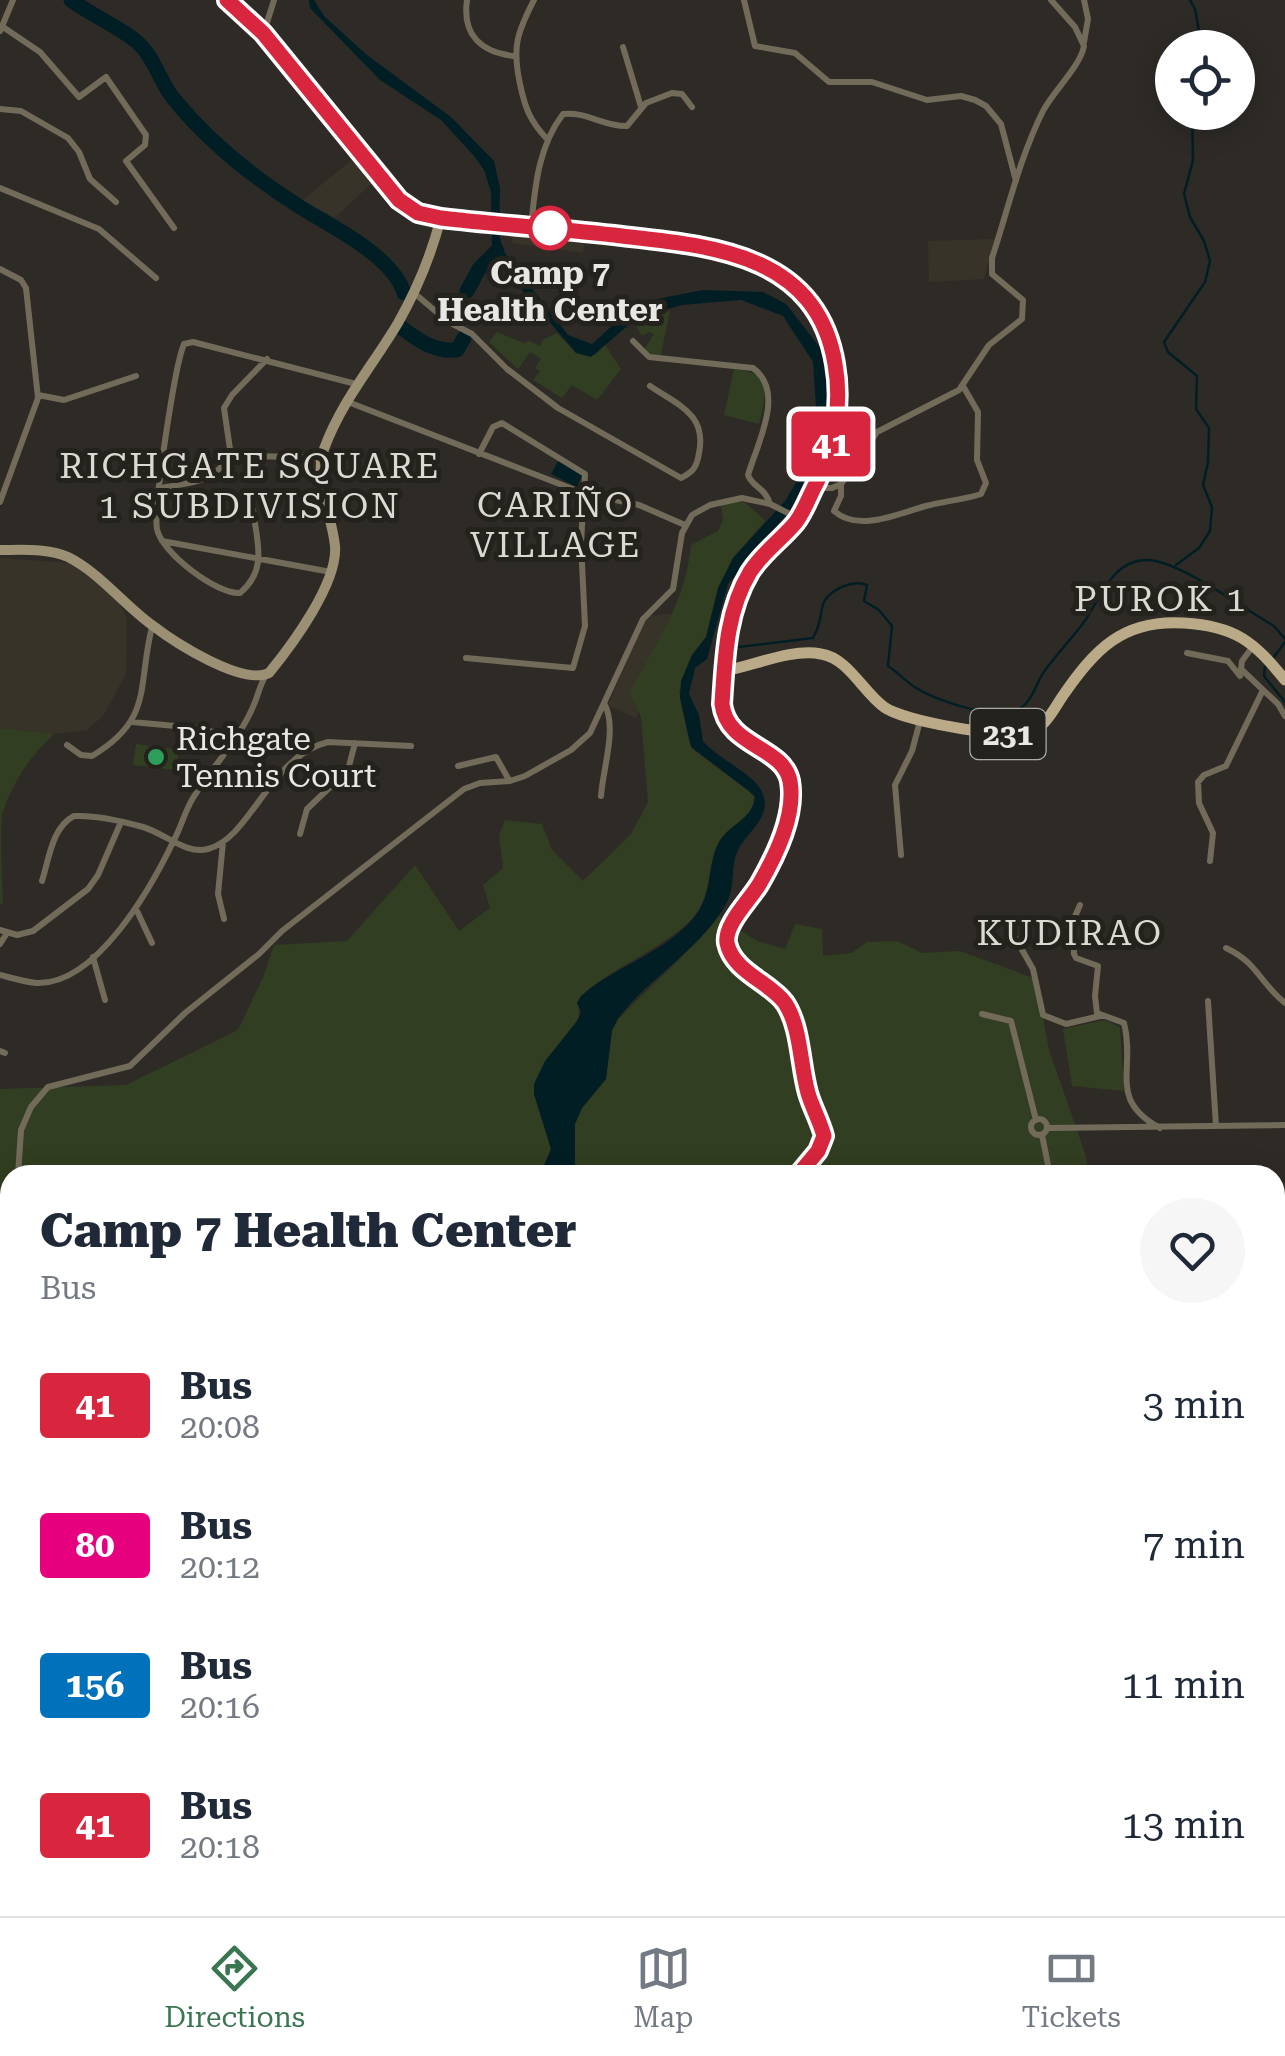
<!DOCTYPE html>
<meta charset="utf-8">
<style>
body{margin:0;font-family:"Roboto Serif",serif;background:#f6f6f7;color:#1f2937;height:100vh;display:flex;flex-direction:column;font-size:38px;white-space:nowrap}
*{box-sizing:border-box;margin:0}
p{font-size:32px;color:#747a83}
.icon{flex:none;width:55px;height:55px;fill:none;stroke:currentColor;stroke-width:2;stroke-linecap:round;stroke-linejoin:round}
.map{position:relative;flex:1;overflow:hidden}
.drawer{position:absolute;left:0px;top:1165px;width:1285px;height:752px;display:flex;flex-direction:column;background:#fff;border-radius:30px 30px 0 0;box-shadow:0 5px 25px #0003}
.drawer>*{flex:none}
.badge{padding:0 20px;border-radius:8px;font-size:35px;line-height:65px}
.tools{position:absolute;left:1155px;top:30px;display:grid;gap:20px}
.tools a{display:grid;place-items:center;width:100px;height:100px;border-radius:50%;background:#fff;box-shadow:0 5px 25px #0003;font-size:50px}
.map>.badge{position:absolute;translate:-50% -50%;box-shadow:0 0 0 5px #fff}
.round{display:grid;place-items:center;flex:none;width:105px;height:105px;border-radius:52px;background:#f6f6f7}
.summary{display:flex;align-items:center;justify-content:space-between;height:170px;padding:0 40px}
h1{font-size:48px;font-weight:800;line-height:75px}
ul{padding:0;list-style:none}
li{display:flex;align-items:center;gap:30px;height:140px;padding:0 40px}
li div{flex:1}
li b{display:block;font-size:38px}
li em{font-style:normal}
li .badge{min-width:110px;font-weight:700;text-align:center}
.tabs{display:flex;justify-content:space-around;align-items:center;height:140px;border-top:2px solid #e0e1e3;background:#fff;font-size:28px;color:#747a83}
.tabs a{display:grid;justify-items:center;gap:5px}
.tabs .active{color:#3a7650}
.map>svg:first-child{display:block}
</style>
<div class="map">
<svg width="1285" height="1916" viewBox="0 0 1285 1916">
<rect width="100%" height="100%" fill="#2e2b27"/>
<!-- built -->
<path fill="#383329" d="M352,160L373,182L329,223L300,202Z
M513,234L584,244L583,253L512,243Z
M994,239L984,279L929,282L928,241Z
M0,558L71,563L117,599L127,618L126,674L103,716L87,730L54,734L0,728Z
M681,613L636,718L608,705L647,616Z
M1275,1184L1285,1185V1302H1275Z"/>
<!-- green -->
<path fill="#323e21" d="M670,311L660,359L643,351L654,334L649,332L642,336L635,324Z
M497,332L523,343L530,341L540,346L544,339L557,333L576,353L595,355L605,345L621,369L597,400L572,385L562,398L533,380L540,371L535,368L541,359L530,352L518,369L489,342Z
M734,369C774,373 766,393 759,424L724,415Z
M738,501L746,503L765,521L733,558L718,588L706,637L692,655L679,692L689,741L695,751L754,795L753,808C744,821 728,828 720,841C705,865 714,897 691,920C660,951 604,970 578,1000L579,1017L534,1094L551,1149L540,1175H10V1908H595L599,1916H0V1089L126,1085L238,1030L264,975L274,945L347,941L415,865L459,931L490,908L483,885L503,868L499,835L505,820L542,824L552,850L583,881L631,834L648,802L641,717L630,692C657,640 685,604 691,545L718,531L723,520L721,505Z
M0,728L54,734C31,754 11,785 2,815C0,838 2,880 3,904L0,903Z
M136,744L179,750L176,770L133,765Z
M718,916L757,941L785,949L795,924L822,929L823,956L852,953L867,942L897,941L922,953L960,951L1036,979L1049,1050L1086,1156L1088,1175H575V1124L582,1108L606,1079L612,1030L618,1019L678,961Z
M1105,1020L1120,1027L1124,1091L1072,1086L1063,1029Z
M1275,1302H1285V1791L1275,1803Z
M615,1908H721V1911L712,1916H617Z
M824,1908H1050L1041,1916H826Z"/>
<!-- water -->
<path fill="#021e25" d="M309,0H314L324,16L367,55L451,117L494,161L500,188L499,235L504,252L568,335L592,344L616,322L652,300L703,290L763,292L786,304L822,350L828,382L825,431L819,457L791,509L728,584L707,659L695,668L689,694L699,715L703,741C717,758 752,773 761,790C775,816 747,831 738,850C730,866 736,885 727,902C703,948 647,979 618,1019L612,1030L606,1079L582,1108L575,1124V1175H540L551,1149L534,1094V1084L545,1061L577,1021L581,1012L577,1003L581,996C614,966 675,949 699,910C712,889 708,865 718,844C728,824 752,821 755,797L749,791L691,747L680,698L681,681L692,655L706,637L718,588L733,558L785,501L800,476L817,422L813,362L783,316L741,300L682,305L637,318L591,357L576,353L505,270L492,249L491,192L484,170L474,156L441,120L380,80L310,8Z
M558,461L583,473L577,487L551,474Z"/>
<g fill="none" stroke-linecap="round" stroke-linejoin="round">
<!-- stream -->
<path stroke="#021e25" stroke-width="2.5" d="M1190,0L1195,9L1202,48
M1176,565L1199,548L1210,531L1212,507L1203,485L1208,462L1209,428L1196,409L1197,376L1168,352L1164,342L1205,282L1210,261L1204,241L1190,217L1184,194L1193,160L1192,112
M730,648L813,638C819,627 820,620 822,608C825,591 852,579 867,585L864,601L879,610L892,626L888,666C899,673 907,683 918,689C939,702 1000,722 1021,708C1034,699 1036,681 1046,669C1058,653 1072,638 1084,622C1101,598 1111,561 1146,560C1177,559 1244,609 1274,626L1285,639
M1274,657L1285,642
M1265,667L1264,676L1285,702"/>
<!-- river -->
<path stroke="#021e25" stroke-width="15" d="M71,0C91,15 116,25 136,41C154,56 159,80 173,98C208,141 254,178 300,207C332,227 393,256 404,293
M467,291L479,269L497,251
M402,328C419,341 435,352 457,350L464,338"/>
<!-- minor -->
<path stroke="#736b5a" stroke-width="6" d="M467,0C462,35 481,52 513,56
M534,0C517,33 512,47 520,84C525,108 530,121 547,139
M744,0L755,46L795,53L829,82H872L927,100L961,96L975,100L986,106L1001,124L1016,181
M1084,0L1088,19L1084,42
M3,27L40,52L79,97L106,77L146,135L145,145L126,161L174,228
M0,31L13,0
M264,32L274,0
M623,47L641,107
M0,109L21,111L68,138L79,152L90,179L116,202
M0,188L99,229L156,278
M531,227C535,187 538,147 563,114C585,111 605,127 627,126L646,103L672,93L682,94L692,107
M0,269L21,280L26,288L38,398L0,502
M413,292L447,321L472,334L507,369L558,408L681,478C693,472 697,467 699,453C707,414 678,405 650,386
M633,341L649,357L753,368C786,392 757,444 748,475C752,487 765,487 770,504
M38,395L64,400L136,376
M348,402L583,493L639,505L685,525
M231,456L313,457L321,461
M841,485V496L834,511C859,533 899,513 926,506C944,501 963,500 981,494L986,483L977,460L978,412L963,386
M160,488C193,482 210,484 231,456L224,408L232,395L267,359
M814,488H832L841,484L877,432L959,390L989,345L1022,319L1023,300L992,274V258C1008,209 1020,157 1043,111C1054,90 1080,67 1084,46L1075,27L1051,0
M253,510C257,542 268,570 240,593C217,595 161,552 157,529C153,508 175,365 184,344L193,342L356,384
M162,541L331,572
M1254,645L1242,661L1241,669L1278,704L1285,716
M1187,653L1228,661L1240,676
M466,658L573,668L585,626L581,543L585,474L502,423L493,427L479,454
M132,722L197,728L234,737
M67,745L81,755L92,756C154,719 137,686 152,627
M458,766L496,757L509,780
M601,796C603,768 617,729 605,705
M300,834L307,809L348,770L355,743
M223,842L218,894L224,919
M901,855L895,785L912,751L920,721
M1210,861L1213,833L1199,803L1198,782L1204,775L1226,766L1262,692
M42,881C49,859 52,827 74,816C96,815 122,821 143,827C164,833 186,855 208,849C251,838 270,756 328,742L411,746
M1080,905L1073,921L1074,954L1076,958L1098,966L1095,996L1097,1013L1124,1023C1136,1070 1107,1099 1160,1128
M137,911L152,943
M0,930L17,935L33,931L88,889L98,875L121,822
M1013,934L1033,969L1043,1015L1066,1024L1100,1016
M0,944L7,933
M1226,948C1258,963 1259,982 1285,1003
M93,957L105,1000
M0,975C12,978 25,982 37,983C97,985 152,886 174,840C181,827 185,811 193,798C212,767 241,738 255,702C259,692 260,685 266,675
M1208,1001L1216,1126
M982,1014L1011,1021L1036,1120
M0,1051L5,1053
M1031 1127a8 8 0 1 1 16 0a8 8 0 1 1-16 0Z
M1047,1128L1285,1125
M1042,1135L1050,1175
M18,1175L21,1130L31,1107L48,1087L130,1066L185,1013L259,954L282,931L464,789L480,783L510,781L525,776L571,750L590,733L643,619L673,589L682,533L692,515L710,505L742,498L770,504L798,518
M1275,1324L1285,1316
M1275,1508L1285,1532
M0,1632L10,1619"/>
<!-- secondary -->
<path stroke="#9b8f74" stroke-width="10" d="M0,550C22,550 48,548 68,557C100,573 123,604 152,625C174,642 242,686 269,673C292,645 338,583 335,546C332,514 313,481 324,449C341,402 373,365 398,323C416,291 432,253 441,217"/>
<!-- primary -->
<path stroke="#baaa87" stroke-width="11" d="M724,671C754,666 791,648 821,654C848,658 863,692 884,707C903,721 1002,738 1025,733C1045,729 1052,712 1062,697C1095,649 1123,619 1184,623C1236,626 1254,642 1285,680"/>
<!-- trunk -->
<path stroke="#c8b690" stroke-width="11" d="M227,0L263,33L399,199L417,213L441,217C501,225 562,228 622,236C713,246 816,254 835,364C842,401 835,441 820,475C814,489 807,504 800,516C788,535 768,549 754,567C730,597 727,637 724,675C723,688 718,707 725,719C738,746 783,750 789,781C797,821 770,867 749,900C741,911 727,925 727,939C728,967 764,982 781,1000C802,1021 800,1066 808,1093C812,1108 820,1121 824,1136L818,1151L798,1175
M886,1916V1908"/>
</g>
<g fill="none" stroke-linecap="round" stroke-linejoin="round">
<!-- line casing -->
<g stroke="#fff" stroke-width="22">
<path id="line" d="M227,0L263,33L399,200L418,213L441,218C501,225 562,229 622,236C712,246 817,254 835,364C842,403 835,446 817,482C810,494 805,510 796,522C782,539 762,553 750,572C726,612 725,658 722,704C727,747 783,746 790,781C796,815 776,855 760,883C751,899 724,924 727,943C733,972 770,982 785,1003C801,1027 800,1065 808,1093C812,1107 820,1121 824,1136L818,1151L798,1175"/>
</g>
<!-- line -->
<use href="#line" stroke="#d7263d" stroke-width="15"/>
</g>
<!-- markers -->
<circle fill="#fff" stroke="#d7263d" stroke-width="5" cx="550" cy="228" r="20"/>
<circle fill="#2e9e5b" stroke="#24221d" stroke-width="4" cx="156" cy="757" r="10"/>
<g text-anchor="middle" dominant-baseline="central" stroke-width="10" stroke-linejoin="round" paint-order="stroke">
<!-- shield labels -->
<rect fill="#24221d" stroke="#aeaca8" stroke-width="2.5" x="970.5" y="709" width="75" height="50" rx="8"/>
<g font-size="30" font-weight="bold" fill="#e9e7e4">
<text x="1008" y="734">231</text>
</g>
<!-- stop labels -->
<g font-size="32" font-weight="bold" fill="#e9e7e4" stroke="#24221d">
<text x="550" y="273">Camp 7<tspan x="550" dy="37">Health Center</tspan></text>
</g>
<!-- poi labels -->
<g font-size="32" fill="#e9e7e4" stroke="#24221d" text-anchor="start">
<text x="176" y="739">Richgate<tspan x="176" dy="37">Tennis Court</tspan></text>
</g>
<!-- neighbourhood labels -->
<g font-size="35" letter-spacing="2.5" fill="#dcd9d3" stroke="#24221d">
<text x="250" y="466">RICHGATE SQUARE<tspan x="250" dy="40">1 SUBDIVISION</tspan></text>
<text x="556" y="505">CARIÑO<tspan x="556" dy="40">VILLAGE</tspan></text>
<text x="1161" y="599">PUROK 1</text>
<text x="1070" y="933">KUDIRAO</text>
</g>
</g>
</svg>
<div class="tools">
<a><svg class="icon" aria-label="locate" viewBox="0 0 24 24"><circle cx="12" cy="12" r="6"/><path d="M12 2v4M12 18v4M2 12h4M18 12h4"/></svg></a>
</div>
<b class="badge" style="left:831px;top:444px;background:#d7263d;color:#fff">41</b>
<section class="drawer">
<div class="summary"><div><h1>Camp 7 Health Center</h1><p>Bus</p></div><a class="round"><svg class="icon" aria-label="heart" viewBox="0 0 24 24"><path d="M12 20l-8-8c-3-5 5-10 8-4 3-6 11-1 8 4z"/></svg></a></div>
<ul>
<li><span class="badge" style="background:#d7263d;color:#fff">41</span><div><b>Bus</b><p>20:08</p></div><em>3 min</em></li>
<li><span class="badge" style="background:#e6007e;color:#fff">80</span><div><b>Bus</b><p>20:12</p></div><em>7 min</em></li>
<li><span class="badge" style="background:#0072bc;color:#fff">156</span><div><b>Bus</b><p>20:16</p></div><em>11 min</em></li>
<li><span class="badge" style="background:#d7263d;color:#fff">41</span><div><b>Bus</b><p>20:18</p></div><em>13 min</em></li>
</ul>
</section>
</div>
<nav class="tabs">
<a class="active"><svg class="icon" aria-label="directions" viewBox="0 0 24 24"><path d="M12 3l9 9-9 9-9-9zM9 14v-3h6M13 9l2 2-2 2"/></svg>Directions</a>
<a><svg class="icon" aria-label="map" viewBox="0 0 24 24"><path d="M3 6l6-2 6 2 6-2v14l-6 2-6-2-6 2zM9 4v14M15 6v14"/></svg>Map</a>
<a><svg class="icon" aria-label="tickets" viewBox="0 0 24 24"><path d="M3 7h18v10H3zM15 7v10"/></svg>Tickets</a>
</nav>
